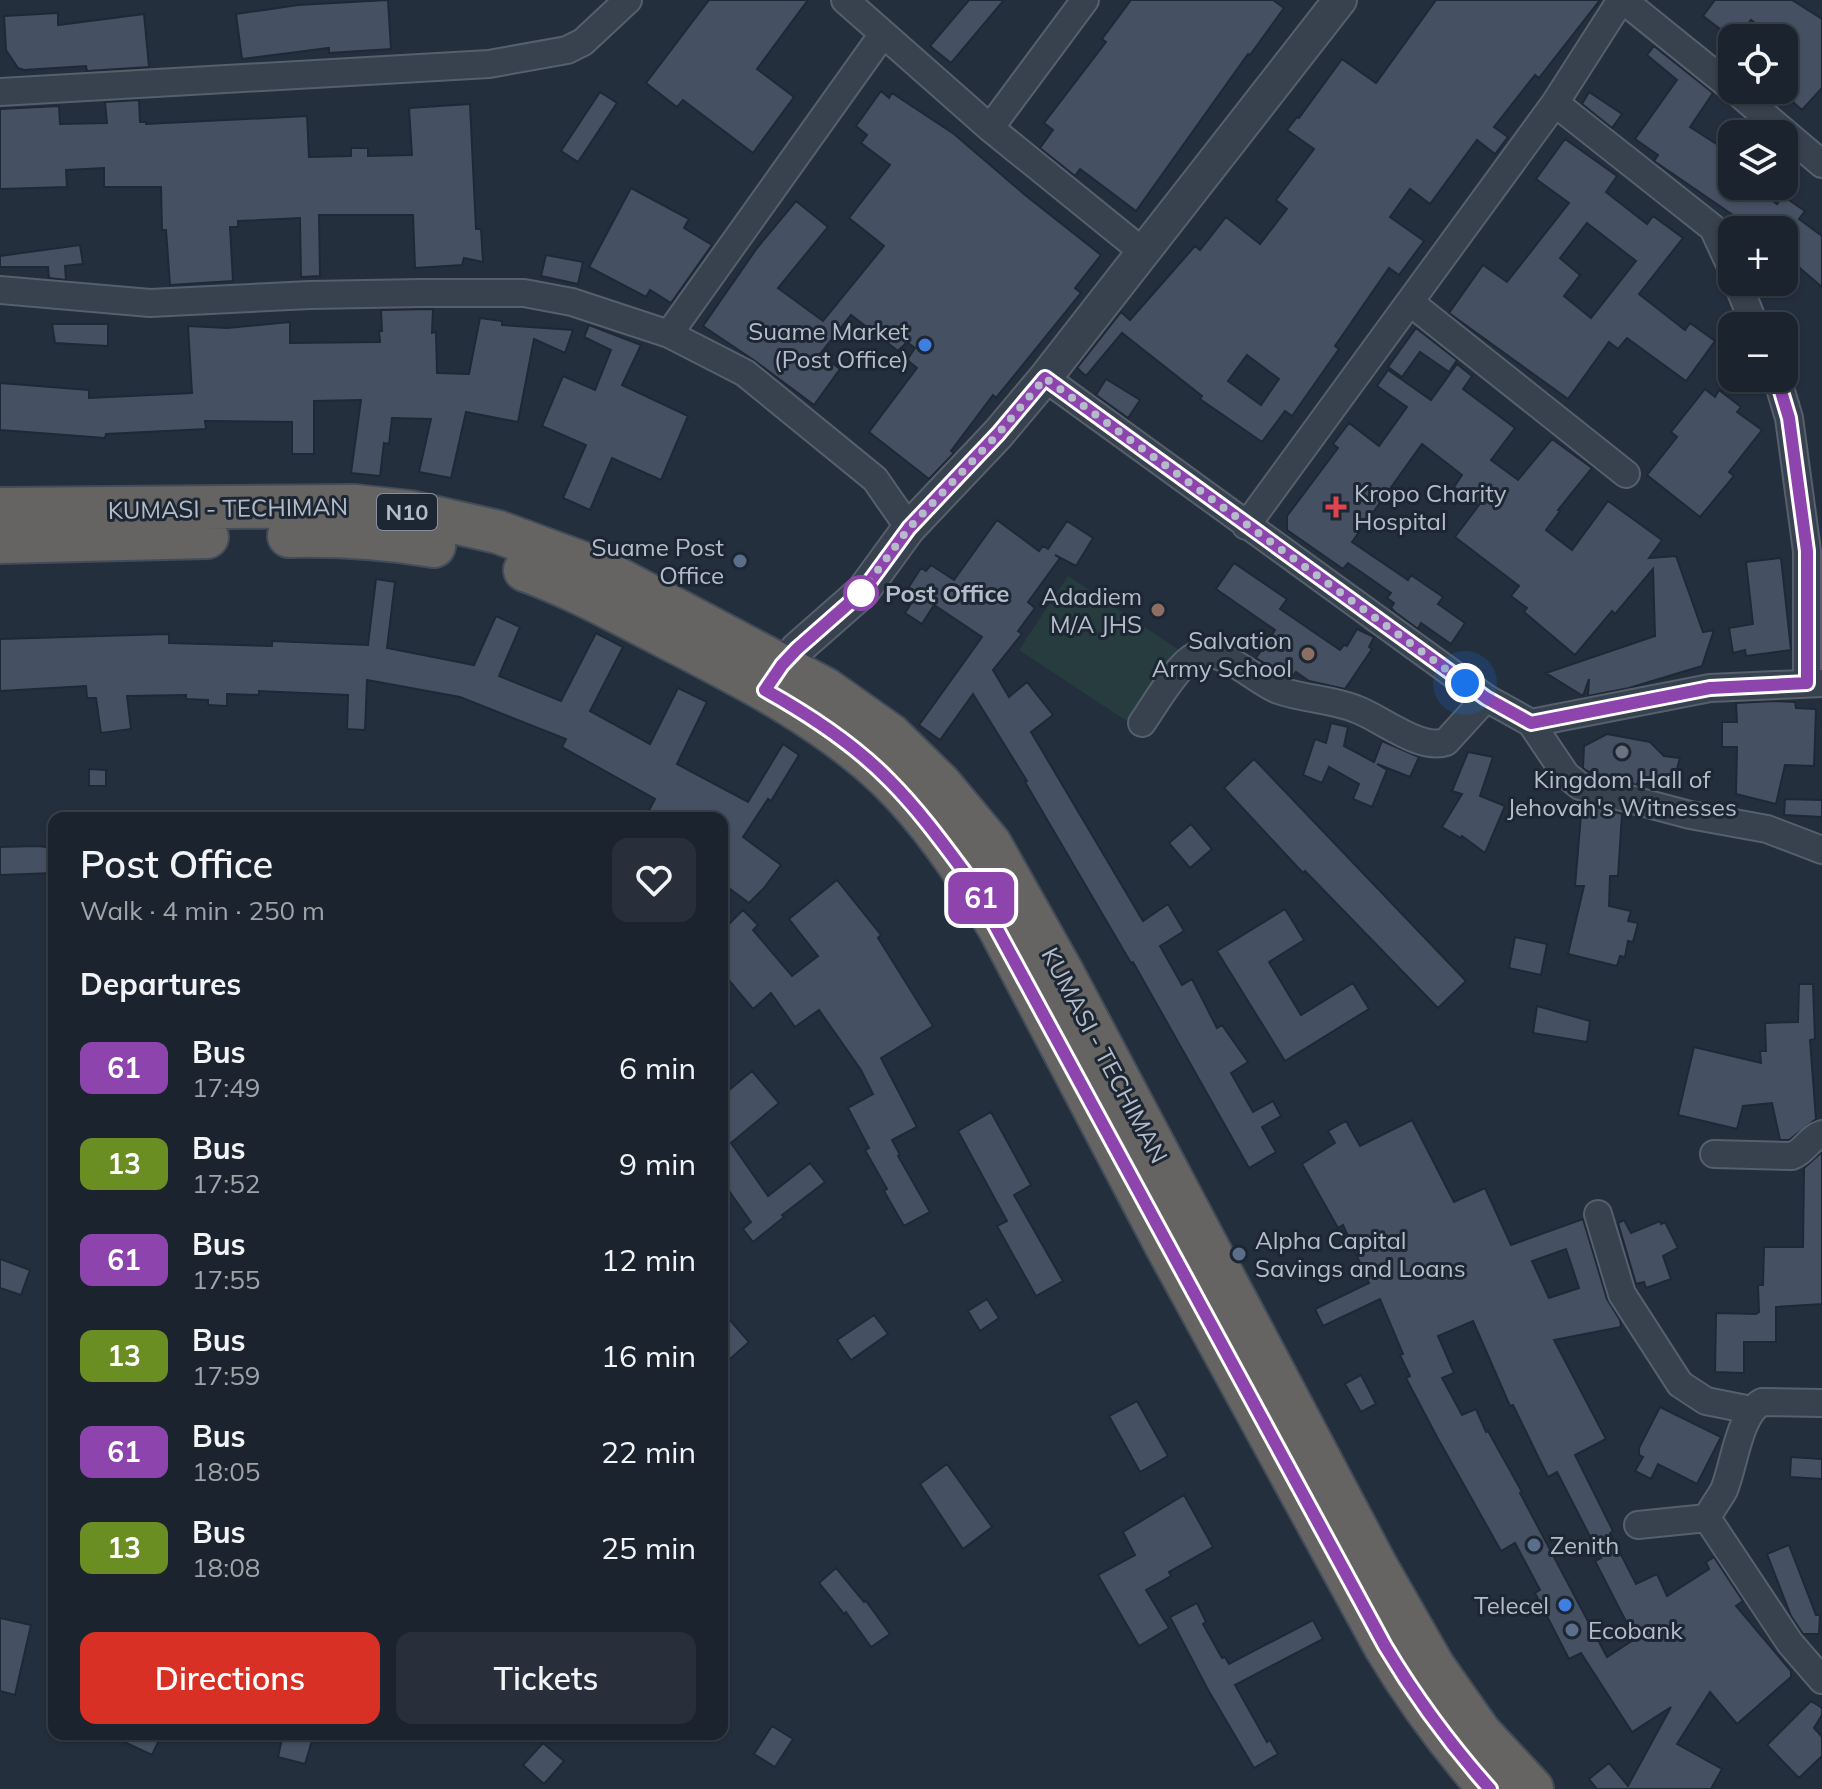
<!DOCTYPE html>
<meta charset="utf-8">
<style>
body{margin:0;font-family:Mulish,sans-serif;background:#282f3a;color:#f1f3f6;height:100vh;display:flex;flex-direction:column;font-size:30px;white-space:nowrap}
*{box-sizing:border-box;margin:0}
p{font-size:26px;color:#a0a4aa}
.icon{flex:none;width:44px;height:44px;fill:none;stroke:currentColor;stroke-width:2;stroke-linecap:round;stroke-linejoin:round}
.map{position:relative;flex:1;overflow:hidden}
.sheet{position:absolute;left:48px;top:812px;width:680px;height:928px;display:flex;flex-direction:column;background:#1b232e;border-radius:16px;box-shadow:0 2px 6px #0004,0 0 0 2px #39404a}
.sheet>*{flex:none}
.badge{padding:0 16px;border-radius:12px;font-size:28px;line-height:52px}
.buttons{position:absolute;left:1718px;top:24px;display:grid;gap:16px}
.buttons a{display:grid;place-items:center;width:80px;height:80px;border-radius:16px;background:#1b232e;box-shadow:0 2px 6px #0004,0 0 0 2px #39404a;font-size:40px}
.you{position:absolute;width:40px;height:40px;margin:-20px;border:6px solid #fff;border-radius:50%;background:#1a73e8;box-shadow:0 0 0 12px #1a73e833}
.map>.badge{position:absolute;translate:-50% -50%;box-shadow:0 0 0 4px #fff}
h2{padding:0 32px;font-size:30px;line-height:72px}
.round{display:grid;place-items:center;flex:none;width:84px;height:84px;border-radius:16px;background:#282f3a}
.overview{display:flex;align-items:center;justify-content:space-between;height:136px;padding:0 32px}
h1{font-size:38px;font-weight:600;line-height:60px}
.button{display:flex;gap:16px;margin-top:auto;padding:16px 32px}
.button a{flex:1;height:92px;border-radius:16px;background:#d93025;color:#fff;font-size:32px;font-weight:600;line-height:92px;text-align:center}
.button a+a{background:#282f3a;color:#f1f3f6}
ul{padding:0;list-style:none}
li{display:flex;align-items:center;gap:24px;height:96px;padding:0 32px}
li div{flex:1}
li b{display:block;font-size:30px}
li em{font-style:normal}
li .badge{min-width:88px;font-weight:700;text-align:center}
.map>svg:first-child{display:block}
</style>
<div class="map">
<svg width="1822" height="1789" viewBox="0 0 1822 1789">
<rect width="100%" height="100%" fill="#242f3e"/>
<!-- pitch -->
<path fill="#263c3f" d="M1068,576L1182,652L1133,725L1019,650Z"/>
<!-- building -->
<path fill="#455162" stroke="#1f2835" stroke-width="2" fill-rule="evenodd" d="M388,0L391,49L329,53V48L242,59L236,14L298,5Z
M709,0H808L757,69L794,97L753,153L683,100L677,107L646,83Z
M969,0H1004L951,63L930,46Z
M1131,0H1273L1284,8L1250,55L1248,54L1136,211L1080,169L1075,176L1040,148L1053,130L1044,123L1106,42L1102,39Z
M1436,0H1600L1539,78L1535,75L1494,127L1508,137L1495,154L1477,140L1430,204L1410,189L1390,217L1424,241L1399,275L1389,268L1335,346L1339,349L1292,416L1285,411L1262,442L1200,399L1202,396L1122,333L1086,376L1077,368L1121,312L1130,320L1195,246L1200,250L1226,217L1260,244L1287,209L1276,200L1314,149L1287,130L1297,117L1299,118L1342,59L1376,83ZM1247,355L1279,379L1261,405L1228,381Z
M1715,0H1792L1822,19V88L1802,110L1784,94V38H1775L1751,20L1738,38H1732L1703,16Z
M58,13V25L144,14L149,67L87,71L86,66L24,70L18,68L6,50L4,16Z
M1654,46L1713,93L1690,127L1718,145L1732,124V186H1752L1777,204L1783,196L1805,211L1799,219L1822,236V287L1795,264L1784,279V230H1737L1743,222L1657,163L1654,161L1658,155L1635,139L1677,80L1647,55Z
M881,91L889,98L892,93L954,134L1025,195L1101,255L1075,288L1081,293L996,398L993,395L951,451L954,453L929,479L869,432L917,368L907,360L915,348L907,342L898,351L851,315L820,354L840,369L814,405L755,361L703,326L757,248L796,201L828,227L778,288L823,321L884,246L849,218L890,165L861,143L867,135L856,126Z
M600,92L617,103L578,162L561,151Z
M1589,92L1622,114L1612,128L1582,104Z
M139,100L140,122H146V124L307,116L309,157L351,156V148H368V156L412,155L409,108L470,104L476,229H481L483,262L464,258L462,265L415,268L413,215H319L320,276L301,277L300,218L238,221V227H230L233,281L170,285L166,230H162L161,187H104V168L66,170L67,187L0,189V109L59,106L60,124L107,123L105,102Z
M1565,139L1617,176L1606,192L1647,224L1653,216L1683,238L1639,294L1685,330L1690,323L1715,341L1686,381L1627,338L1618,349L1609,342L1568,399L1449,313L1483,265L1507,282L1569,203L1536,179ZM1587,223L1636,261L1591,318L1564,296L1580,275L1560,258Z
M631,188L689,219L684,228L712,245L671,303L650,290L646,297L589,267Z
M80,245L83,264L65,266L66,280L49,278L48,267H0V256Z
M546,255L583,262L578,284L541,276Z
M433,309L432,333L436,332L437,373L469,374L480,318L502,321V325L573,330L565,353L534,339L518,422L466,412L451,478L419,472L431,419L392,418L389,444L384,443L380,476L351,473L361,400L314,401V454H292V422L205,421L206,429L106,434L105,438L0,430V383L89,390V398L192,393L188,326L227,328L290,322V343L380,342L379,331H382L381,310Z
M52,324H108V346L55,343Z
M589,325L641,345L622,385L688,416L661,480L612,458L590,510L563,498L586,445L542,426L563,376L595,390L611,350L584,337Z
M1416,328L1457,360L1449,372L1420,352L1402,377L1388,367Z
M1457,364L1472,376L1463,389L1515,428L1491,460L1518,480L1552,439L1592,468L1558,510L1560,511L1546,530L1572,550L1608,501L1662,540L1649,558L1676,556L1703,632L1714,630L1702,666L1629,688L1588,696L1589,679L1583,696L1546,673L1655,636L1653,569L1615,614L1612,611L1575,655L1524,612L1527,608L1511,596L1519,586L1455,537L1479,505L1454,487L1462,475L1422,444L1352,542L1408,580L1411,575L1443,597L1438,604L1465,623L1451,644L1421,623L1418,629L1395,612L1391,608L1394,603L1387,598L1391,593L1348,563L1343,569L1287,530V516L1338,448L1333,444L1349,423L1379,446L1407,407L1377,386L1388,370L1431,400Z
M1106,379L1140,400L1128,418L1096,395Z
M1705,389L1715,397L1719,390L1741,407L1737,412L1762,430L1729,472L1734,476L1700,517L1647,475L1677,437L1671,432Z
M997,520L1039,551L1043,546L1048,549L1067,521L1093,538L1076,566L1055,555L1060,558L1028,602L1035,608L1018,631L1022,634L993,670L1009,697L1027,682L1053,715L1031,732L1143,921L1168,904L1184,931L1160,946L1182,985L1192,979L1217,1028L1222,1025L1248,1062L1231,1073L1253,1112L1273,1101L1281,1116L1262,1127L1276,1152L1249,1168L1133,962L1131,963L1025,782L1027,781L973,694L940,740L919,725L982,637L934,605L922,624L905,613L914,599L905,593L921,568L926,571L931,565L954,580Z
M1781,558L1791,650L1746,656L1745,650L1733,653L1729,628L1753,624L1746,562Z
M1234,563L1287,599L1280,609L1340,650L1344,645L1347,646L1357,629L1374,637L1369,647L1372,649L1345,689L1309,681L1296,672L1292,678L1284,675L1256,658L1275,630L1216,589Z
M376,579L395,582L387,648L474,665L496,616L520,627L499,676L561,701L596,633L623,647L590,711L650,744L678,688L707,702L677,764L748,802L783,744L799,755L771,801L768,799L743,837L781,865L764,888L749,903L722,883V818H645L655,799L562,747L566,739L460,697L367,680L365,730L347,729L348,695L259,691V695L227,694V706L208,705V700L186,699V695L127,696L131,729L101,733L96,698H87L86,686L0,691V639L169,634V643L272,646V641L368,645Z
M1774,701L1795,702L1796,708L1816,709L1814,766L1785,765L1776,804L1736,794L1737,747H1722V722H1737L1736,703Z
M1331,723L1348,727L1344,746L1374,762L1382,741L1419,757L1410,777L1377,764L1387,770L1372,807L1353,799L1359,784L1329,767L1322,783L1303,775L1315,739L1326,743Z
M1607,734L1650,742L1664,756L1680,758L1673,783L1638,781L1637,785L1587,771L1583,768L1584,746Z
M1468,752L1493,757L1480,796L1505,806L1485,853L1462,836L1461,838L1442,827L1462,794L1452,791Z
M1254,759L1466,981L1438,1008L1305,871L1303,873L1224,788Z
M89,769L106,770V786H89Z
M1785,799L1822,800V817L1784,815Z
M1582,803L1622,814L1618,876H1610L1609,906L1631,911L1628,921L1638,923L1633,942L1628,941L1625,957L1620,956L1617,966L1568,954L1584,886H1575Z
M1191,824L1212,849L1190,868L1169,843Z
M38,846L54,848V873L0,875V847Z
M837,880L881,935L878,938L933,1026L881,1058L917,1127L892,1140L900,1155L898,1156L930,1212L904,1226L884,1191L887,1189L865,1150L869,1148L848,1108L873,1094L861,1070L819,1010L795,1027L771,993L753,1009L722,972V931L743,910L758,925L753,930L792,976L818,956L789,919Z
M1285,909L1304,940L1269,962L1301,1015L1353,983L1369,1009L1285,1061L1217,951Z
M1515,937L1547,944L1541,975L1509,968Z
M1799,984H1813L1815,1039L1810,1040L1816,1119L1789,1140H1780L1772,1103L1743,1106L1737,1129L1678,1115L1694,1047L1761,1063L1760,1051H1766L1765,1023L1798,1022Z
M1537,1006L1590,1021L1587,1042L1533,1033Z
M752,1071L779,1103L731,1143L768,1196L810,1163L825,1182L782,1215L784,1217L753,1242L743,1229L751,1222L722,1181V1096Z
M991,1112L1031,1185L1014,1195L1063,1281L1036,1296L997,1226L1007,1221L958,1131Z
M1412,1120L1454,1202L1485,1188L1511,1245L1583,1219L1607,1299L1620,1320L1621,1327L1554,1340L1606,1439L1575,1455L1613,1531L1610,1533L1636,1584L1657,1574L1667,1596L1709,1569L1706,1562L1714,1557L1743,1601L1736,1606L1791,1671V1677L1737,1724L1710,1692L1677,1744L1722,1769L1711,1789H1597L1589,1779L1609,1763L1628,1786L1671,1707L1632,1732L1581,1653L1569,1659L1535,1593L1540,1590L1515,1543L1501,1551L1437,1437L1406,1378L1410,1376L1400,1355L1403,1354L1380,1299L1323,1326L1315,1309L1369,1283L1343,1225L1338,1228L1302,1164L1335,1143L1328,1131L1346,1121L1360,1146ZM1566,1249L1579,1288L1549,1298L1532,1261ZM1473,1321L1510,1406L1513,1405L1548,1477L1557,1472L1601,1558L1595,1561L1635,1639L1607,1657L1520,1493L1522,1492L1488,1431L1486,1432L1476,1409L1462,1415L1442,1378L1454,1373L1438,1336Z
M1822,1152V1304L1776,1307V1342H1744V1373L1715,1372L1716,1313L1756,1314L1759,1312L1758,1285H1763L1764,1247H1803L1804,1168Z
M1624,1220L1631,1233L1660,1221L1661,1224L1665,1222L1678,1248L1663,1256L1671,1279L1646,1288L1644,1282L1636,1284L1618,1223Z
M0,1259L30,1270L21,1295L0,1288Z
M987,1299L999,1318L980,1331L968,1311Z
M722,1311L749,1342L730,1359L722,1350Z
M874,1315L888,1334L851,1360L837,1340Z
M1361,1375L1376,1404L1361,1412L1345,1384Z
M1137,1401L1168,1456L1140,1472L1109,1416Z
M1660,1407L1721,1437L1697,1484L1658,1464L1651,1479L1635,1471L1643,1457L1639,1455V1448Z
M1791,1457L1822,1459V1479L1790,1477Z
M947,1464L992,1527L963,1549L920,1484Z
M1184,1495L1213,1547L1169,1572L1171,1576L1146,1590L1169,1628L1139,1646L1098,1575L1135,1555L1123,1532Z
M1789,1545L1816,1615H1820L1819,1634H1803L1791,1616L1767,1554Z
M836,1568L864,1602L866,1601L890,1634L871,1647L846,1612L844,1614L819,1583Z
M1197,1603L1206,1622L1203,1624L1222,1658L1225,1657L1229,1664L1313,1620L1323,1639L1235,1685L1267,1742L1270,1740L1278,1754L1254,1768L1207,1688L1170,1617Z
M0,1618L31,1625L15,1695L0,1691Z
M1811,1701L1822,1708V1715L1814,1728L1822,1737V1756L1799,1778L1767,1745Z
M772,1726L793,1739L775,1767L754,1754Z
M107,1734H162L152,1755Z
M283,1734H314L305,1764L278,1757Z
M543,1743L564,1761L544,1784L523,1765Z"/>
<g fill="none" stroke-linecap="round" stroke-linejoin="round">
<!-- minor casing -->
<g stroke="#565f6c" stroke-width="30">
<path id="minor" d="M845,0L990,128L1142,251
M1623,0L1732,88
M1735,90L1822,164
M0,92L489,64L567,50L583,42L628,0
M1555,103L1713,228L1732,269
M990,128L1085,0
M1737,282L1755,326
M0,290L150,303L310,295L421,293H524L572,302L669,334L745,373L875,479L909,528
M1411,303L1626,474
M669,334L883,34
M1045,378L1486,698L1531,723L1710,688L1822,683
M1777,378L1789,418L1807,551V683
M1246,526L1555,103L1621,0
M1142,723C1154,706 1177,665 1195,656C1220,644 1255,681 1278,690C1303,699 1331,699 1356,709C1381,718 1420,751 1446,742L1486,698
M1531,723L1566,775L1580,786L1690,815L1767,829L1822,850
M1714,1154L1792,1156C1804,1152 1809,1138 1822,1134
M1598,1214L1622,1294L1680,1384L1706,1401L1751,1410
M1707,1518C1712,1508 1719,1499 1724,1490C1734,1466 1739,1414 1762,1402L1822,1403
M1638,1525L1707,1518L1790,1643L1822,1680"/>
</g>
<!-- tertiary casing -->
<g stroke="#565f6c" stroke-width="36">
<path id="tertiary" d="M769,684L797,649L863,591L909,528L998,434L1045,378L1340,0"/>
</g>
<!-- trunk casing -->
<g stroke="#434c59" stroke-width="46">
<path id="trunk" d="M0,509L355,506L410,512L498,532L601,570L825,689L890,735L940,784L990,844L1062,972L1377,1568L1433,1666L1480,1733L1532,1789
M289,536C338,535 386,538 434,546
M0,542L207,537
M525,570C575,588 621,614 668,638C744,677 825,718 888,778C933,822 969,876 1000,929L1166,1245L1385,1646C1416,1698 1450,1744 1490,1789"/>
</g>
<!-- minor -->
<use href="#minor" stroke="#38414e" stroke-width="26"/>
<!-- tertiary -->
<use href="#tertiary" stroke="#38414e" stroke-width="32"/>
<!-- trunk -->
<use href="#trunk" stroke="#656462" stroke-width="42"/>
</g>
<g fill="none" stroke-linecap="round" stroke-linejoin="round">
<!-- line casing -->
<g stroke="#fff" stroke-width="18">
<path id="line" d="M1490,1789C1450,1744 1416,1698 1385,1646L971,881C945,846 920,811 889,780C855,745 808,714 765,690L782,665L797,649L863,591L909,528L998,434L1045,378L1486,698L1531,723L1710,688L1807,683V551L1789,418L1777,378"/>
</g>
<!-- line -->
<use href="#line" stroke="#8e44ad" stroke-width="12"/>
<!-- walk -->
<path stroke="#b4bcc9" stroke-width="8" stroke-dasharray="0 14.4" d="M861,593L909,528L998,434L1045,378L1465,683"/>
</g>
<!-- markers -->
<g fill="#3f7fe0" stroke="#1d2633" stroke-width="3">
<circle cx="925" cy="345" r="8"/>
<circle cx="1565" cy="1605" r="8"/>
</g>
<path fill="#e0444e" stroke="#1d2633" stroke-width="3" d="M1332 495h8v8h8v8h-8v8h-8v-8h-8v-8h8z"/>
<g fill="#5c6f8a" stroke="#1d2633" stroke-width="3">
<circle cx="740" cy="561" r="8"/>
<circle cx="1239" cy="1254" r="8"/>
<circle cx="1534" cy="1545" r="8"/>
<circle cx="1572" cy="1630" r="8"/>
</g>
<circle fill="#fff" stroke="#8e44ad" stroke-width="4" cx="861" cy="593" r="16"/>
<g fill="#8d6e63" stroke="#1d2633" stroke-width="3">
<circle cx="1158" cy="610" r="8"/>
<circle cx="1308" cy="654" r="8"/>
</g>
<circle fill="#6b7280" stroke="#1d2633" stroke-width="3" cx="1622" cy="752" r="8"/>
<g text-anchor="middle" dominant-baseline="central" stroke-width="6" stroke-linejoin="round" paint-order="stroke">
<!-- shield labels -->
<rect fill="#1d2633" stroke="#878f9c" stroke-width="2" x="377" y="494" width="60" height="36" rx="6"/>
<g font-size="22" font-weight="bold" fill="#b4bcc9">
<text x="407" y="512">N10</text>
</g>
<!-- poi labels -->
<g font-size="24" fill="#b4bcc9" stroke="#1d2633" text-anchor="end">
<text x="909" y="331">Suame Market<tspan x="909" dy="28">(Post Office)</tspan></text>
<text x="1354" y="493" text-anchor="start">Kropo Charity<tspan x="1354" dy="28">Hospital</tspan></text>
<text x="724" y="547">Suame Post<tspan x="724" dy="28">Office</tspan></text>
<text x="1142" y="596">Adadiem<tspan x="1142" dy="28">M/A JHS</tspan></text>
<text x="1292" y="640">Salvation<tspan x="1292" dy="28">Army School</tspan></text>
<text x="1622" y="779" text-anchor="middle">Kingdom Hall of<tspan x="1622" dy="28">Jehovah's Witnesses</tspan></text>
<text x="1255" y="1240" text-anchor="start">Alpha Capital<tspan x="1255" dy="28">Savings and Loans</tspan></text>
<text x="1550" y="1545" text-anchor="start">Zenith</text>
<text x="1549" y="1605">Telecel</text>
<text x="1588" y="1630" text-anchor="start">Ecobank</text>
</g>
<!-- street labels -->
<g font-size="24" fill="#b4bcc9" stroke="#1d2633">
<text transform="translate(228 508) rotate(-1)">KUMASI - TECHIMAN</text>
<text transform="translate(1105 1055) rotate(62)">KUMASI - TECHIMAN</text>
</g>
<!-- stop labels -->
<g font-size="24" font-weight="bold" fill="#b4bcc9" stroke="#1d2633" text-anchor="start">
<text x="885" y="593">Post Office</text>
</g>
</g>
</svg>
<div class="buttons">
<a><svg class="icon" aria-label="locate" viewBox="0 0 24 24"><circle cx="12" cy="12" r="6"/><path d="M12 2v4M12 18v4M2 12h4M18 12h4"/></svg></a>
<a><svg class="icon" aria-label="layers" viewBox="0 0 24 24"><path d="M12 4l9 5-9 5-9-5zM3 14l9 5 9-5"/></svg></a>
<a>+</a>
<a>−</a>
</div>
<div class="you" style="left:1465px;top:683px"></div>
<b class="badge" style="left:981px;top:898px;background:#8e44ad;color:#fff">61</b>
<section class="sheet">
<div class="overview"><div><h1>Post Office</h1><p>Walk · 4 min · 250 m</p></div><a class="round"><svg class="icon" aria-label="heart" viewBox="0 0 24 24"><path d="M12 20l-8-8c-3-5 5-10 8-4 3-6 11-1 8 4z"/></svg></a></div>
<h2>Departures</h2>
<ul>
<li><span class="badge" style="background:#8e44ad;color:#fff">61</span><div><b>Bus</b><p>17:49</p></div><em>6 min</em></li>
<li><span class="badge" style="background:#6b8e23;color:#fff">13</span><div><b>Bus</b><p>17:52</p></div><em>9 min</em></li>
<li><span class="badge" style="background:#8e44ad;color:#fff">61</span><div><b>Bus</b><p>17:55</p></div><em>12 min</em></li>
<li><span class="badge" style="background:#6b8e23;color:#fff">13</span><div><b>Bus</b><p>17:59</p></div><em>16 min</em></li>
<li><span class="badge" style="background:#8e44ad;color:#fff">61</span><div><b>Bus</b><p>18:05</p></div><em>22 min</em></li>
<li><span class="badge" style="background:#6b8e23;color:#fff">13</span><div><b>Bus</b><p>18:08</p></div><em>25 min</em></li>
</ul>
<div class="button"><a>Directions</a><a>Tickets</a></div>
</section>
</div>
